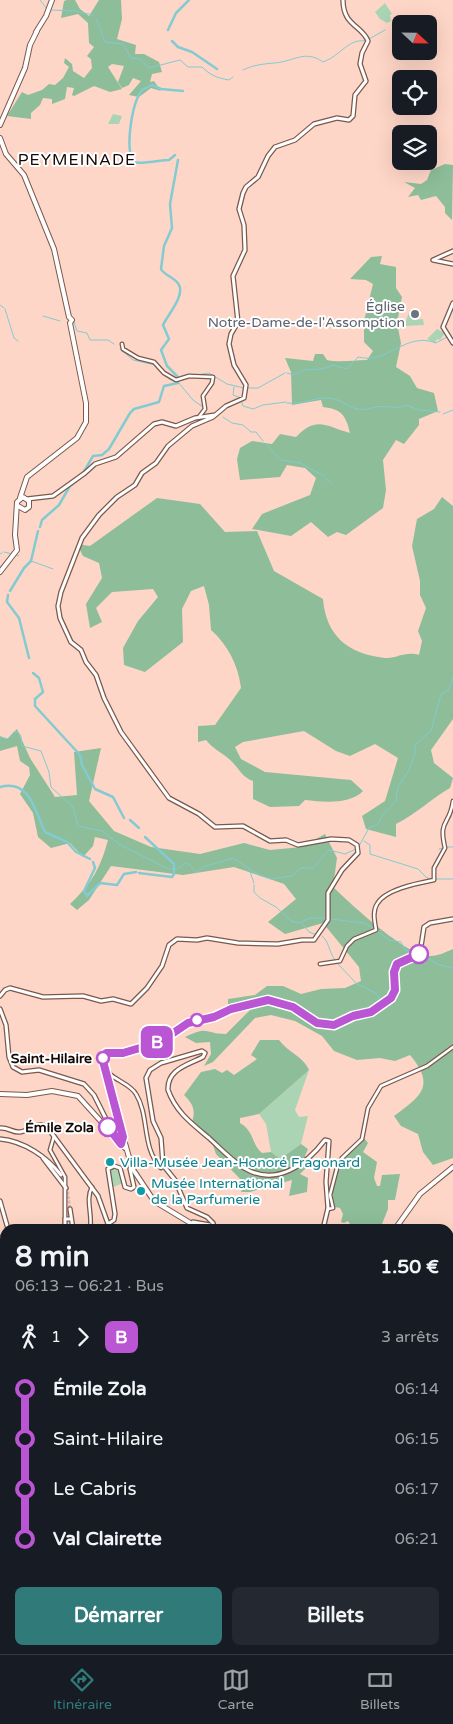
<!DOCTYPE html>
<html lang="fr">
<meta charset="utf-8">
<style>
body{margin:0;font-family:"Varela Round",sans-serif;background:#242831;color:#f1f3f6;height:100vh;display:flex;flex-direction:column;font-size:19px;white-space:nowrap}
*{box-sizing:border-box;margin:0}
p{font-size:16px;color:#9ea1a6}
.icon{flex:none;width:28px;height:28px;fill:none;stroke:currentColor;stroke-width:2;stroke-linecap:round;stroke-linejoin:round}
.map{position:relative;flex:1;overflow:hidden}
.details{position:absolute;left:0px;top:1224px;width:454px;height:431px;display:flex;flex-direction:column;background:#171b24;border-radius:15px 15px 0 0;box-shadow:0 5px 20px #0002}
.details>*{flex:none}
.badge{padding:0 10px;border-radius:8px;font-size:18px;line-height:32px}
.needle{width:32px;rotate:112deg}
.controls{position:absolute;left:392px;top:15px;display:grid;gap:10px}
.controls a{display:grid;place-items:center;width:45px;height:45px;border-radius:8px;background:#171b24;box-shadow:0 5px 20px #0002;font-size:25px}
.map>.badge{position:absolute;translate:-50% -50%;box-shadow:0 0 0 2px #fff}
.legs{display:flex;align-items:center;gap:8px;height:55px;padding:0 15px;font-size:16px}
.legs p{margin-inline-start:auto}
.head{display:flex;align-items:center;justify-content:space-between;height:85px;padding:0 15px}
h1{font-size:28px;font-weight:700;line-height:38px}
.primary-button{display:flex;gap:10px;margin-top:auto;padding:10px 15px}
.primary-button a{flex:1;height:58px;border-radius:8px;background:#317a7a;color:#fff;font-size:20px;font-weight:700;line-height:58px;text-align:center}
.primary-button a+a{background:#242831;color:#f1f3f6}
ul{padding:0 15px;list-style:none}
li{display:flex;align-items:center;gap:18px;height:50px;font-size:19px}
li i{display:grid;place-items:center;width:8px;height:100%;margin:0 6px;background:currentColor}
li i::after{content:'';width:12px;height:12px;margin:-6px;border:4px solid;border-radius:50%;background:#171b24}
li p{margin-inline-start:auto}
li:first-child i{background:linear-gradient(#0000 50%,currentColor 0)}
li:last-child i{background:linear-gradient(currentColor 50%,#0000 0)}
.dock{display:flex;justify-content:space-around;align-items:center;height:70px;border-top:1px solid #363941;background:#171b24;font-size:14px;color:#9ea1a6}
.dock a{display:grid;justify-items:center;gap:2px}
.dock .selected{color:#317a7a}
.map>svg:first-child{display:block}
</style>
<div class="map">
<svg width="453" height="1654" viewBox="0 0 453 1654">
<rect width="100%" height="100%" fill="#fed6c7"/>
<!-- green -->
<path fill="#aad4b4" d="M385,3L392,14L390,15L391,21L387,23L380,19L375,12Z
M113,114L122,116L119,124H108Z
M410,310H414L412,313V320L423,319L424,325L404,326Z
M437,329L445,333L440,340L437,339L435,343L427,339Z
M309,1070L295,1110L299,1117L308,1116L301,1144L280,1159L271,1152L266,1124L259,1114Z
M115,1167L120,1169L123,1183L111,1188L109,1170Z"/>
<!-- forest -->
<path fill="#8dbd99" d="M67,0H75L80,9L89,16L99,0H121L122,19L117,39L136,45L135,54H144L159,62L162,72L152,74L150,82L154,81L161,91L151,88L139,97L129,95L141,81L133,78L129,85L122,88L118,82L124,66L112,64L108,67L122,89L110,92L94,86L74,96L72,95L74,88L67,87L65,99L52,104V99L43,98L40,105L31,113V119L7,116L22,92L28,95L42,90L49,84L55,85L63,78L69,67L64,63L65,58L72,64L73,71L84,78L92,68L91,59L87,56L94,47L89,43L88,23L78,14L61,18L64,1Z
M445,164L453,165L452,220L445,213V207L436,196L421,200L418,195L408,197L415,188L404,182L421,184L427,180L431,170Z
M382,256L380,264L396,267V288L402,297L397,323L401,343L396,367L410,376L417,388L434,393L438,411L419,419V425L404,444L396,440L383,460L386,490L383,508L346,535L337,532L328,537L311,522L291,536L252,529L262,514L310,495L316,478L305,468L287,465L280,477L240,480L237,459L240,448L252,441L272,444L280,434L296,437C317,415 327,427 350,433C346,415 341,409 323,407L321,400L292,405L291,372L285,358L313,361L315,354H323L327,360C341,363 353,360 367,360L373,351L364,342V321L373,284L366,280L350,279L371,257Z
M442,497L453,506V719L431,750L434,763L453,778L450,788C431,799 416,814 396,824V837L366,829L362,816L385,801L398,758L375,744L350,756L336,751L304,731L243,742L235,747L241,759L265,772L351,780L363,791C349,805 324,802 305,800L299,806L270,807L253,799V781C241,777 238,766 229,759C221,752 213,749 206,740L198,742V726L215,725L241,688C238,665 228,645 211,630L209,605L204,586L191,591L182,609L183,642L145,672L124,665L123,648L138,621L158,597L153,589L112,592L96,608L102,622L90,628L86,604L102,578L99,563L83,556L77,544L90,546L157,498L200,504L225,532L257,531L274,571L323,599C326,636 348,654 385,658C397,659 404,651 419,655L422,641L418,631L426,608L420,595V581L412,546L417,519L434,509Z
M17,729L30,758L55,797L77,795L74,752L101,748L89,801L114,831L151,847L200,854L244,843L270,850L302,847L325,834L337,858L333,887C350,903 408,958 431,956C438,956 446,952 453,949V1158L433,1165L423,1152L418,1134L401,1126L394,1116C421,1096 436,1086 410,1055L395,1061L380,1058L357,1060L334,1051L322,1036L295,1021L271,1015L255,1018L213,1062L204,1066L211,1054L210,1042L196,1043L185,1037C210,1025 204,1034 226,1034L250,1010L245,1005L222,1010L228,1004V999L255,995L267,986H283L301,994L321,989L345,988L361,981L359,967L323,923L285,934L268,922L296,899L284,884L234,867L183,875L111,866L89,900L77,910L70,904C92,883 100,869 108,840L95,837L93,846L83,857L70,843L51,848L38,837L33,813L20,794L30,775L29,767L20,761L17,746L0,751V736L7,739Z
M260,1040H279C290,1054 303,1056 309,1070L259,1114L240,1118V1123C255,1132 251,1144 262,1153L271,1152L280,1159L301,1144L308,1149L305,1156L310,1164L300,1174L308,1178L307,1192L289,1196L292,1180L250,1192H241L245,1184L216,1154L211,1139L192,1122C196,1110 193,1104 184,1095L201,1072L215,1069L222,1073L227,1070L234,1075L257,1059L251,1055Z
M364,1138L368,1143L363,1152L377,1162L374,1178L377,1186H380L382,1175L400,1174L395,1200H388V1209L380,1229H353L348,1221L344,1223L341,1222L343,1214L340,1208L335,1207C329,1189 335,1169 348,1155C354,1149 360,1146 364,1138Z
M449,1302L453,1309V1654H351L350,1650H449Z"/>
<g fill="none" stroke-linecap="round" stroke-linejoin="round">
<!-- stream -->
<path stroke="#82cbd1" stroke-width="1" d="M40,0L47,9
M51,10L75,11L93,15
M96,18L105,42L123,44L131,58L140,59L149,68L180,60L188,67H202C210,75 217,78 229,80L233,77
M369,39L385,30
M243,70C253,65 263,64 274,63C293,62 305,49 323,62C340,56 349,38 365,41
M0,305L4,308
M5,309L14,338L18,341
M43,316L60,321
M74,322L77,331L87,333L90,340H108L114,344
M120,349L133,360L155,365C161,372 171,385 181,380
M287,373L294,375C310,364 316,374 333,365L347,369L358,357C388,365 405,331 436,343L447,337
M196,375L209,373L227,384L244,388
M178,382L193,400L203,407
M234,387L233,395L241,398
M248,388H258L285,373
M241,400L243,406L253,409L263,405L286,402
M287,403C302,405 314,397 329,398C342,399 347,407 357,409C365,411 369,408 376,407C386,405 397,410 406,405L419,410L440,412
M443,414L453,410
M223,417L232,423L243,425L251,432H256L263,441
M266,444L281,460L300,463L324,476
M325,478L332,484
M4,552L13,554
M0,554L2,553
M16,555L19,556
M31,561L53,569
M0,737L8,739L14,732H18L21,736L22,746L41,751L49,772L51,787L73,807L78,826L102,831L119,844L168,869H177L186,863L190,865L196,873L203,867L233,858L259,875L271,879L292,876L301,868H313L329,850L345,854L356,849
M364,841L370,845V854L418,869L427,878L433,879
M359,846L369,828L378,824L382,816L396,801L398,786L409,770L415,753V745L431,731L441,694L449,690L453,677
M446,847H453
M439,849L443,848
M249,869L254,883
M435,879H453
M254,885V892L260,898L276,907L291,921L299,923L310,918H326
M330,919L364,923L375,929
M302,923L309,932L317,935
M378,932L389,940L401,942L405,950L417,953
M322,936C329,941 329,952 335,960
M422,954L437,964L453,968
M337,963L357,984L376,993L385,1009
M0,1440L5,1439
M449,1514L453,1513
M449,1633L453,1634
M27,1654L35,1650
M81,1654L85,1650
M374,1654L377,1650"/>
<!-- canal -->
<path stroke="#82cbd1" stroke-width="2.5" d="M168,30L176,13L189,0
M172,41L178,47L192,52L217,69
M175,155L169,160C160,160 140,165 133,162C125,146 132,103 142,90L152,85L161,89L183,91
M82,475L93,456L102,455L109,449L130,413L134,409L159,402L164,386L178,383L177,376L167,366L161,350L169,339L163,325C167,316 185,296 179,285C176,278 165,276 161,269L164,246L172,228L170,204L178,160
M40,527L42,520L59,505L70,486L80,478
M10,591L24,568L31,561L38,531
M8,595L7,602L19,618L29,658
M33,673L39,678L43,692L35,699V706L80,755L82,765L95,789L113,797L124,818
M0,787C30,779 35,811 45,832L67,842L76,852L90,859
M130,820L139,828
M93,862L95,868L84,891L87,896L100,883L117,885L124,874L136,872
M139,873L172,877L174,874V864L145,837"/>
<!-- secondary-tunnel -->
<path stroke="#dbb7aa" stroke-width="3" stroke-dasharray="3 1.5" stroke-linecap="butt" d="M61,1175L67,1188L70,1209"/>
<!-- tertiary casing -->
<g stroke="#7a594c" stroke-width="5">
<path id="tertiary" d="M122,344L123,349L138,358L154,362L164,373L176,380L189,376L213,377L212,383L203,396L205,409L199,417
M320,964L340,961L347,946L354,939L376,930C375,922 372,912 377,904C385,889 419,883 434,880V868L445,848C438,818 450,826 453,801
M104,1066C107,1068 108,1072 111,1075C118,1081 131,1085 136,1094C150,1117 141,1147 161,1168L164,1166
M54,1136L50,1150L65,1177V1219
M328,1209L333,1208L330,1195L337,1168L342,1158L362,1139L368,1108L381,1086L427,1066L453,1047
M90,1229C93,1215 85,1200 92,1187
M5,1501V1524
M4,1654L5,1626"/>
</g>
<!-- secondary casing -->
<g stroke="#7a594c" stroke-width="5.5">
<path id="secondary" d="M453,251L433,260L453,264
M453,303L443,327L453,343
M27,499L53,496L85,473L95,464L116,457L154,424L162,422L176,426L195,418L215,415
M0,996L5,990L10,988L43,997L83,996L101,1001L113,999L131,1004L147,988L162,966L169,945L177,939L197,940L207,938L238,943L278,944L302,940H314L328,920V893L342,870L358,853L357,845L349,840L331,839L298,845L286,840L270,841L243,826L215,827L199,814L169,798L121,732L104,698L96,675L86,662L81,650L71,642L60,618L58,606L61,592L82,538L99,515L117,497L135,485L142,473L156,463L168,446L192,426L213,417L226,406L244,398L246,385L234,365L229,344L231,334L238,322L233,276L245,250L244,225L239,209L243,193L246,187L258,177L268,156L275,147L295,140L314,124L337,118L349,120L353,116L355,95L366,81L360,64L362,53L368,41C362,25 343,26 343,0
M0,1009L6,1025L9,1057L13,1067L22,1072L39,1070L84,1084L94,1095L114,1135
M0,1128C8,1127 13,1133 20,1132C30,1131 37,1121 47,1127L98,1196L108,1224L114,1220L115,1214L108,1169L114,1166L120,1168L125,1187L131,1189L134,1187L130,1169
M0,1139C24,1141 47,1157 61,1175
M123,1142L103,1061L106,1053H123L159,1042L188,1023L214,1017L231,1009L268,1000L293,1007L317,1023L334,1025L353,1016L371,1013L391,998L394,992V972L397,964L420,953L424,927L430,923L453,919
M43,1158L66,1188
M0,1201L8,1229
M70,1209L73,1229
M193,1222L210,1225
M213,1223L207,1217L187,1208L175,1180L163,1165L161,1138L153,1121L146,1078L150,1070L161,1063L202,1051L205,1053L203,1057C188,1065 167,1069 168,1090C176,1112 191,1123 209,1138C220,1148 231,1160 244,1168C276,1187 306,1165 325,1140L329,1141L326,1182L328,1208L323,1229
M210,1227H214L213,1223
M65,1229V1219H71
M221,1650L222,1654"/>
</g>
<!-- primary casing -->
<g stroke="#7a594c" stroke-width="6">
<path id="primary" d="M36,32L46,16L52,0
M0,125L25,68L30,45L37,31
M0,138L6,154L24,175L54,249L69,317
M20,498L27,477L77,438L86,422V403L70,323L72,320L69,317
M0,572L17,550L15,535L17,502L23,497L29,501V507L25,510L18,506
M0,1094L27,1095L52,1091L78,1096L125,1148
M121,1144L125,1143L132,1168L154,1201L192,1224L199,1226
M395,1229L420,1194L453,1167
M284,1650L288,1654"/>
</g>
<!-- tertiary -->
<use href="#tertiary" stroke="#fff" stroke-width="2.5"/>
<!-- secondary -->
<use href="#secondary" stroke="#fff" stroke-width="3"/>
<!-- primary -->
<use href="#primary" stroke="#fff" stroke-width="4"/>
<!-- rail casing -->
<g stroke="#7d645b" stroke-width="3">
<path id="rail" d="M0,1236L5,1253
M5,1311V1347
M0,1627L5,1610"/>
</g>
<!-- rail -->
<use href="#rail" stroke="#fff" stroke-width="1" stroke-dasharray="4" stroke-linecap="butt"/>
</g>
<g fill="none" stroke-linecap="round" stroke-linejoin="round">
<!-- line-1 casing -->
<g stroke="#fff" stroke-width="11">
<path id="line-1" d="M108,1127L121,1144L123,1137L103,1061L106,1053H123L160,1042L188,1023L214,1017L231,1009L268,1000L293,1007L317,1023L334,1025L353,1016L371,1012L391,998L395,990L394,972L397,964L419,954"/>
</g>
<!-- line-1 -->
<use href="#line-1" stroke="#ba55d3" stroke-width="8"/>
</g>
<!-- markers -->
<circle fill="#6b7280" stroke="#fff" stroke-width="2" cx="415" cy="314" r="5"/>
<g fill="#fff" stroke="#ba55d3" stroke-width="2.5">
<circle cx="419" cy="954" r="9"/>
<circle cx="197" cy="1020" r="6"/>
<circle cx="103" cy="1058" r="6"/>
<circle cx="108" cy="1127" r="9"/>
</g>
<g fill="#0f9aa8" stroke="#fff" stroke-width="2">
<circle cx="110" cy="1162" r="5"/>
<circle cx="141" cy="1191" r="5"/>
</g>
<g text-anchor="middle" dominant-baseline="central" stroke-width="4" stroke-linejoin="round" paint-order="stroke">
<!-- worship labels -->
<g font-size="14" fill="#5b616d" stroke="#fff" text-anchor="end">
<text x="405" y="306">Église<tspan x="405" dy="16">Notre-Dame-de-l'Assomption</tspan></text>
</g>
<!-- stop labels -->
<g font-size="14" font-weight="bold" fill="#150905" stroke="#fff" text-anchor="end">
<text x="92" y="1058">Saint-Hilaire</text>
<text x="94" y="1127">Émile Zola</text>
</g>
<!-- culture labels -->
<g font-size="14" fill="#0d838f" stroke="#fff" text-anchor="start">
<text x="120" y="1162">Villa-Musée Jean-Honoré Fragonard</text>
<text x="151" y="1183">Musée International<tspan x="151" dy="16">de la Parfumerie</tspan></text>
</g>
<!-- quarter labels -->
<g font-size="16" letter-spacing="1" fill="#150905" stroke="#fff">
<text x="77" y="160">PEYMEINADE</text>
</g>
</g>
</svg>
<div class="controls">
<a><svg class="needle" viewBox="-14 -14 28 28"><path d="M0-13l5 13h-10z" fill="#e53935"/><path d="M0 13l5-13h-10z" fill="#9ea1a6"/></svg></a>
<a><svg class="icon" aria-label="locate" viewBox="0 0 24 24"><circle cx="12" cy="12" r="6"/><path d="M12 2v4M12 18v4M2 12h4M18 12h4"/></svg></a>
<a><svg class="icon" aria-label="layers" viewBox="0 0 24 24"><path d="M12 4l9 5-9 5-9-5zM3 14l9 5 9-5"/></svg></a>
</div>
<b class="badge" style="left:157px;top:1042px;background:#ba55d3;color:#fff">B</b>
<section class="details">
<div class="head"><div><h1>8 min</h1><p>06:13 – 06:21 · Bus</p></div><b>1.50 €</b></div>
<div class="legs"><svg class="icon" aria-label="walk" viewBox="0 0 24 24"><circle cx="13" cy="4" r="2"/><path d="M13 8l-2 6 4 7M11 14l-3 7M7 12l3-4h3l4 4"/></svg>1<svg class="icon" aria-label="forward" viewBox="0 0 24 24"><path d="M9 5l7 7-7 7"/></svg><b class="badge" style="background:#ba55d3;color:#fff">B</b><p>3 arrêts</p></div>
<ul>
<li><i style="color:#ba55d3"></i><b>Émile Zola</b><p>06:14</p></li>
<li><i style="color:#ba55d3"></i><span>Saint-Hilaire</span><p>06:15</p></li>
<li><i style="color:#ba55d3"></i><span>Le Cabris</span><p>06:17</p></li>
<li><i style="color:#ba55d3"></i><b>Val Clairette</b><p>06:21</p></li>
</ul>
<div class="primary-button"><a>Démarrer</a><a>Billets</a></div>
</section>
</div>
<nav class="dock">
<a class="selected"><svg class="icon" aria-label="directions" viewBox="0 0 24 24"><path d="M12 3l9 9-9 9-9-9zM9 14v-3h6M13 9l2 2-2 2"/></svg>Itinéraire</a>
<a><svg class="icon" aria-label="map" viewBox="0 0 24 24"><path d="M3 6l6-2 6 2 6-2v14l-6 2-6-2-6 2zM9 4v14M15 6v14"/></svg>Carte</a>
<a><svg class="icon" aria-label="tickets" viewBox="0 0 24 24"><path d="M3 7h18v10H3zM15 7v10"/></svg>Billets</a>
</nav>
